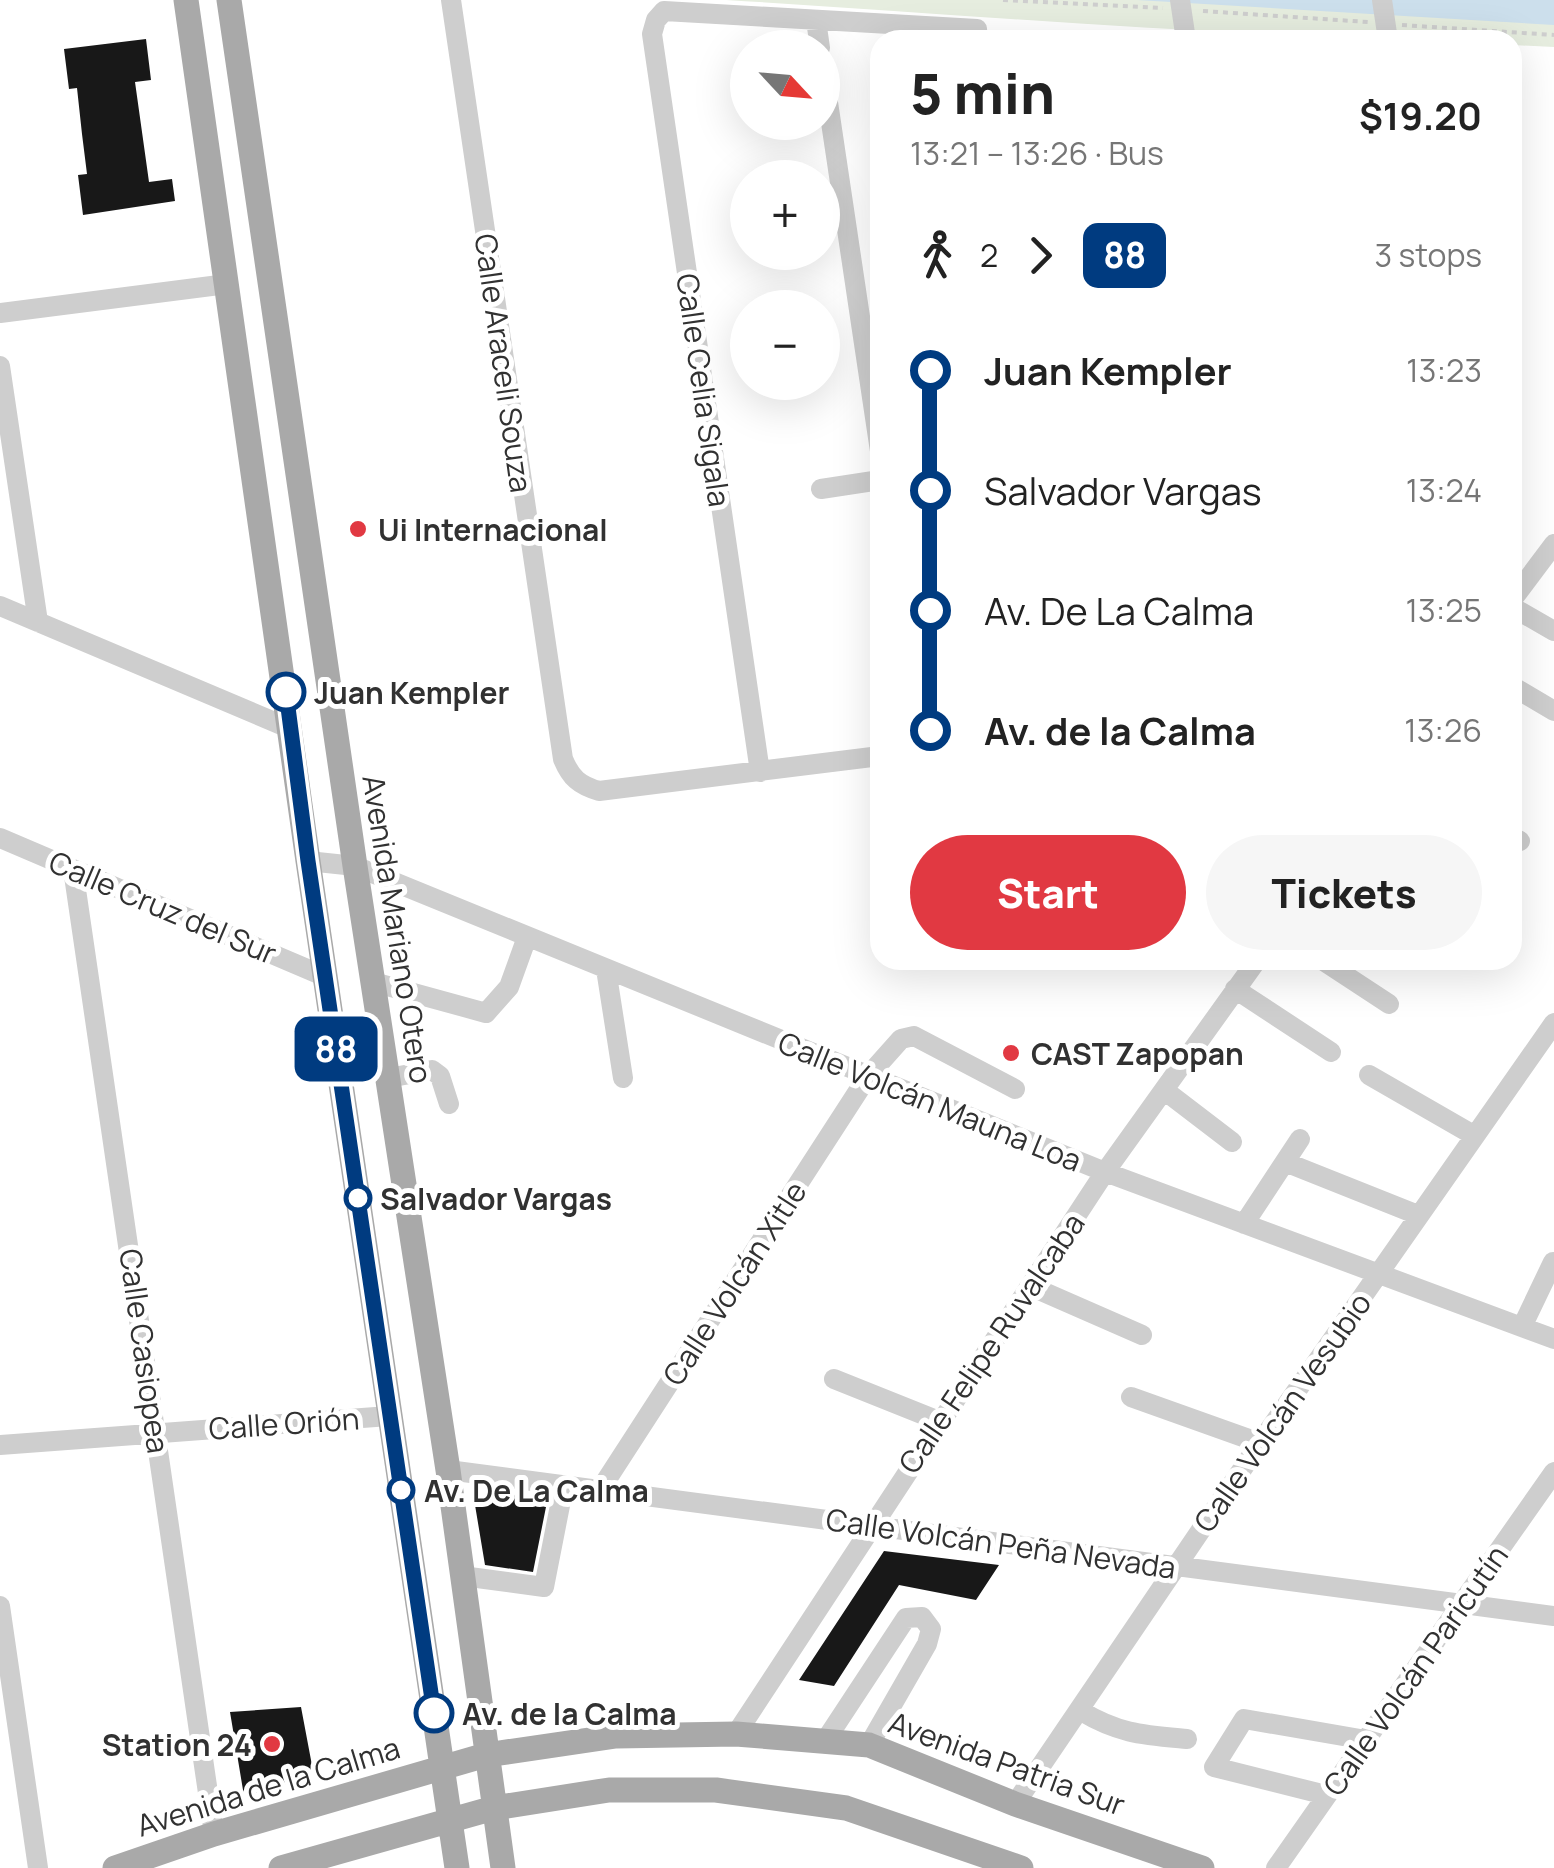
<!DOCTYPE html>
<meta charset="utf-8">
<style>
body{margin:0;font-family:Manrope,sans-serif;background:#f6f6f6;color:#222;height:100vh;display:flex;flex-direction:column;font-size:38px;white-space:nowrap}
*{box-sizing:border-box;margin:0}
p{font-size:32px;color:#767676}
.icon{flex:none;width:55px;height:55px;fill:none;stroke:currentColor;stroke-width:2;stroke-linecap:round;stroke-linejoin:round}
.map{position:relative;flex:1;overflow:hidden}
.drawer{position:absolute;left:870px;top:30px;width:652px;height:940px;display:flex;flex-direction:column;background:#fff;border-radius:30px;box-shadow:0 10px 40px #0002}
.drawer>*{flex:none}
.badge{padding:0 20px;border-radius:15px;font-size:35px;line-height:65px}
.needle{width:65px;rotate:116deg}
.fabs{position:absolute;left:730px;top:30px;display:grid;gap:20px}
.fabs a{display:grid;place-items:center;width:110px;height:110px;border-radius:50%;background:#fff;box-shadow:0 10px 40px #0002;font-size:50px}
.map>.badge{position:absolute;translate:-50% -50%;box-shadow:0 0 0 5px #fff}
.legs{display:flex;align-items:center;gap:15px;height:110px;padding:0 40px;font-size:32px}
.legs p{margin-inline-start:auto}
.headline{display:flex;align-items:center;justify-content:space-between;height:170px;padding:0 40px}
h1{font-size:55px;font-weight:800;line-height:75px}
.primary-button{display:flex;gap:20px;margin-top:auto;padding:20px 40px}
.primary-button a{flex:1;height:115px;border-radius:60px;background:#e13942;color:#fff;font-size:40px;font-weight:800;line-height:115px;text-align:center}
.primary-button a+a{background:#f6f6f6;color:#222}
ul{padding:0 40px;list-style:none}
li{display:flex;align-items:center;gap:35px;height:120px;font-size:38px}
li i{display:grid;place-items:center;width:15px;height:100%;margin:0 12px;background:currentColor}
li i::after{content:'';width:25px;height:25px;margin:-12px;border:8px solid;border-radius:50%;background:#fff}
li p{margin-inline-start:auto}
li:first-child i{background:linear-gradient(#0000 50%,currentColor 0)}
li:last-child i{background:linear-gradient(currentColor 50%,#0000 0)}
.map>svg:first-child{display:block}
</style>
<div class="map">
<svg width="1554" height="1868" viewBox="0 0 1554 1868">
<rect width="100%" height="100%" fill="#fff"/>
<!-- green -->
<path fill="#e6eddf" d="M726,0H1554V47L1513,45L1512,40C1250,40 988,16 726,0Z"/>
<!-- water -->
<path fill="#ccdfec" d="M1137,0H1554V25Z"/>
<!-- building -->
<path fill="#181818" d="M146,39L151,80L135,82L149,182L172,179L175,201L83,215L78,175L87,174L82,134L77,88L69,89L64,49Z
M472,1487L548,1497L533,1572L485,1565Z
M884,1551L999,1565L976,1600L899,1585L834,1686L799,1680Z
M301,1707L314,1776L244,1796L230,1712Z"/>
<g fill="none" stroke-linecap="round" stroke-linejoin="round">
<!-- path -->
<path stroke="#cecece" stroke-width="4" stroke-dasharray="5 5" stroke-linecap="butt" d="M1003,0L1163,8
M1203,11L1368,22
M1402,25L1554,35"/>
<!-- minor -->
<path stroke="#cecece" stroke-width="20" d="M451,0L563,759C571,778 579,785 599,791L880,756
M1180,0L1186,40
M1382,0L1388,40
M816,20L820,48
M822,62L880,451
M0,313L227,284
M0,366L38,622
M821,489L880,480
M1512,600L1554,544
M0,606L291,729
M1512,607L1554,631
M1512,686L1554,711
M760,772L652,34L656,20L664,11L977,29L978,40
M1512,837L1520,841
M0,838L326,977
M308,861L355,866L1105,1172L1554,1339
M73,869L214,1834
M1322,960L1389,1004
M606,969L623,1078
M373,982L486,1013L509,987L527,937
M1235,989L1331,1052
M1369,1075L1475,1136
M388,1078L432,1070L440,1076L449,1104
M1164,1090L1232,1142
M1285,1162L1418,1215
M1244,1224L1300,1139
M1030,1286L1142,1335
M1522,1327L1553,1262
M834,1379L939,1421
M1131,1397L1260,1443
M0,1445L389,1416
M448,1470L1554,1616
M600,1490L868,1076L901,1039L914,1036L1015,1089
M462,1576L544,1587L564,1485
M0,1606L38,1868
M1081,1711C1119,1734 1144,1735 1187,1739
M736,1734L1105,1172L1257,960
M825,1741L906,1618L922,1617L931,1629L927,1644L869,1745
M1326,1795L1214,1767L1244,1719L1366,1740
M1015,1804L1260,1443L1554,1023
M1276,1868L1554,1472"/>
<!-- major -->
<path stroke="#a9a9a9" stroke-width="25" d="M186,0L308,861L457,1868
M229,0L355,866L448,1470L503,1868
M115,1868L214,1834L486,1755L616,1736L736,1734L869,1745L1015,1804L1202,1868
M281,1868L494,1808L609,1790H716L846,1808L1021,1868"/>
</g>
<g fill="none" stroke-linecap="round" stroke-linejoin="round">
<!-- line-1 casing -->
<g stroke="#fff" stroke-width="22">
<path id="line-1" d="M286,692L308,861L434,1713"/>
</g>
<!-- line-1 -->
<use href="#line-1" stroke="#003b80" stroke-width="15"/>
</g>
<!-- markers -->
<g fill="#e13942" stroke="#fff" stroke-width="4">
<circle cx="358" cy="529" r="10"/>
<circle cx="1011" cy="1053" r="10"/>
<circle cx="272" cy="1744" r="10"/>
</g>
<g fill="#fff" stroke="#003b80" stroke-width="5">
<circle cx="286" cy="692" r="18"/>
<circle cx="358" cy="1198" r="12"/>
<circle cx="401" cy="1490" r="12"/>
<circle cx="434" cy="1713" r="18"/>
</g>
<g text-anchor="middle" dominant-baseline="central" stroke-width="10" stroke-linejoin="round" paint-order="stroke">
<!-- street labels -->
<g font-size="30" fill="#313131" stroke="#fff">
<text transform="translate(504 363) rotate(82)">Calle Araceli Souza</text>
<text transform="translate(704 390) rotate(82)">Calle Celia Sigala</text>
<text transform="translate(163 907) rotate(23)">Calle Cruz del Sur</text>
<text transform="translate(398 929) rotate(81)">Avenida Mariano Otero</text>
<text transform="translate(930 1101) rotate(22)">Calle Volcán Mauna Loa</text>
<text transform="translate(734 1283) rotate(-57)">Calle Volcán Xitle</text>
<text transform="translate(991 1343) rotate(-56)">Calle Felipe Ruvalcaba</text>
<text transform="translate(145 1351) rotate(82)">Calle Casiopea</text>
<text transform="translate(1282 1412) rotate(-55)">Calle Volcán Vesubio</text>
<text transform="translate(284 1423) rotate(-4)">Calle Orión</text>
<text transform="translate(1001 1543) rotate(8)">Calle Volcán Peña Nevada</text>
<text transform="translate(1415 1670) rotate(-55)">Calle Volcán Paricutín</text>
<text transform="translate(1007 1763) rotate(20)">Avenida Patria Sur</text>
<text transform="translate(268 1786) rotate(-17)">Avenida de la Calma</text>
</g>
<!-- poi labels -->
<g font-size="30" font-weight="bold" fill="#313131" stroke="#fff" text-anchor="start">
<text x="378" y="529">Ui Internacional</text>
<text x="1031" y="1053">CAST Zapopan</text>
<text x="252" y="1744" text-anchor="end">Station 24</text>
</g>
<!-- stop labels -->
<g font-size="30" font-weight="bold" fill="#313131" stroke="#fff" text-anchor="start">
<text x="314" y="692">Juan Kempler</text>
<text x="380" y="1198">Salvador Vargas</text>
<text x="424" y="1490">Av. De La Calma</text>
<text x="462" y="1713">Av. de la Calma</text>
</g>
</g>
</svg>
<div class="fabs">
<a><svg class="needle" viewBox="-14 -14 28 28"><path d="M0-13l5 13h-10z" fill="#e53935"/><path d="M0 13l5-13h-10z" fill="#767676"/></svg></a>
<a>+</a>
<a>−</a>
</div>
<b class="badge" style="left:336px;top:1049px;background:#003b80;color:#fff">88</b>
<section class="drawer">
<div class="headline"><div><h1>5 min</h1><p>13:21 – 13:26 · Bus</p></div><b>$19.20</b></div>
<div class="legs"><svg class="icon" aria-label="walk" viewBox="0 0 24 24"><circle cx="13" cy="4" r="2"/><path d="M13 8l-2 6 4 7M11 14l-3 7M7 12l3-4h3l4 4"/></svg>2<svg class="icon" aria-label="forward" viewBox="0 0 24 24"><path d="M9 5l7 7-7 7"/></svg><b class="badge" style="background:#003b80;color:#fff">88</b><p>3 stops</p></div>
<ul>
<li><i style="color:#003b80"></i><b>Juan Kempler</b><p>13:23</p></li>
<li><i style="color:#003b80"></i><span>Salvador Vargas</span><p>13:24</p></li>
<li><i style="color:#003b80"></i><span>Av. De La Calma</span><p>13:25</p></li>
<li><i style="color:#003b80"></i><b>Av. de la Calma</b><p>13:26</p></li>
</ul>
<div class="primary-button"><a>Start</a><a>Tickets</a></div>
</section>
</div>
